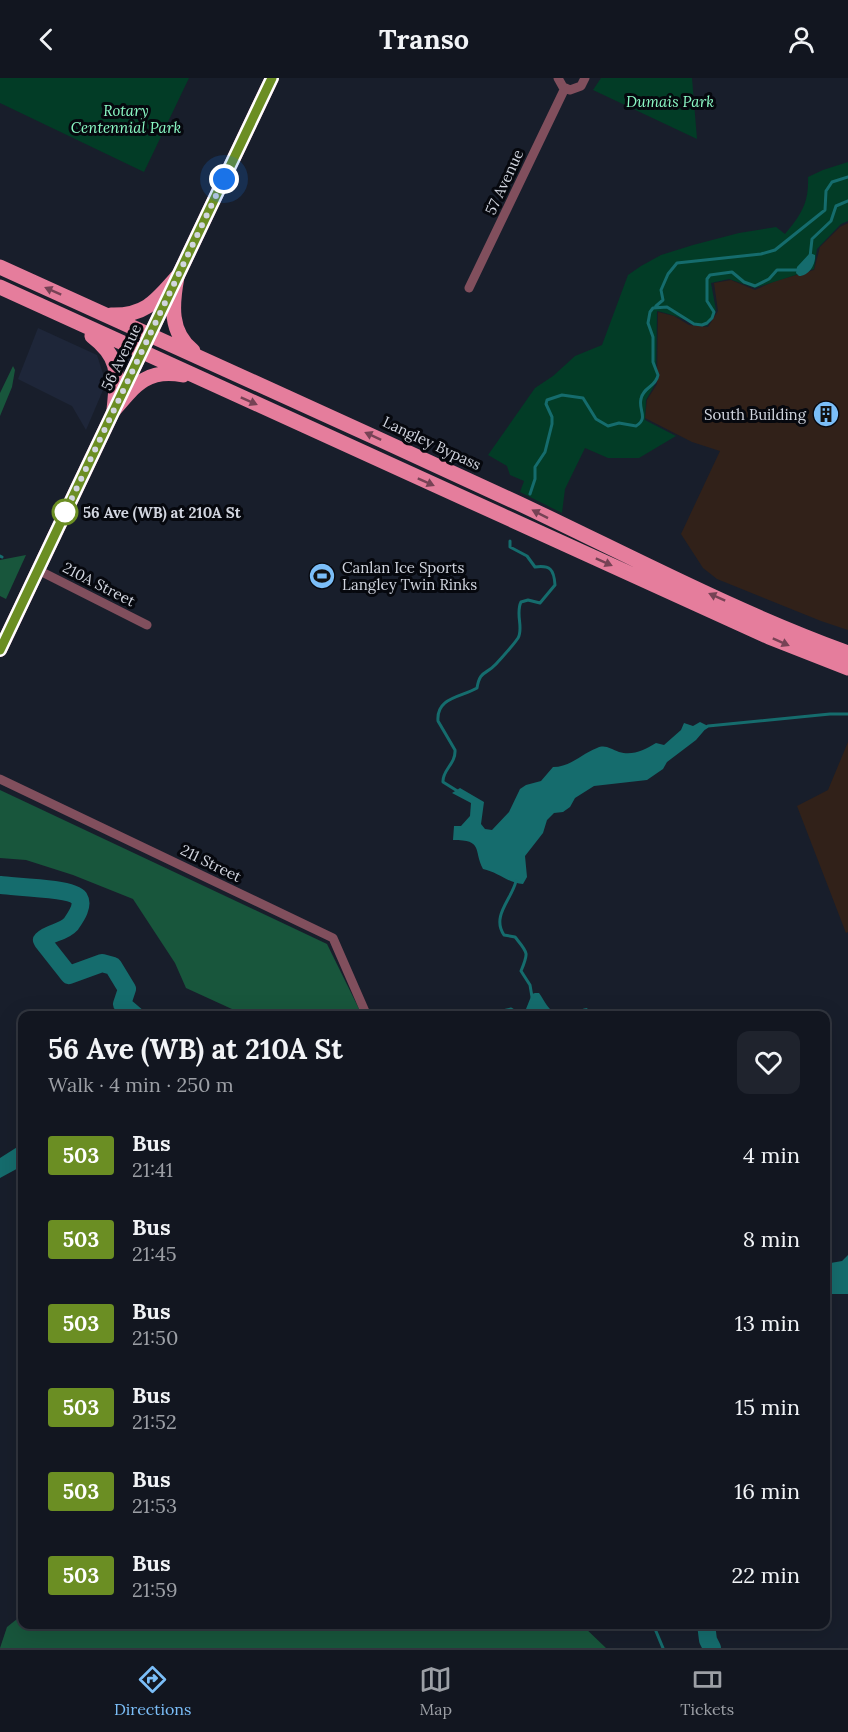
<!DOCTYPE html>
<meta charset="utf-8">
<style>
body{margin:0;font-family:Lora,serif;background:#1f232d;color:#f1f3f6;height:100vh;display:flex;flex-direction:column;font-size:22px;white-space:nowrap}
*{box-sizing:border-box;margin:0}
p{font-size:20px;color:#9c9fa5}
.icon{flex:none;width:33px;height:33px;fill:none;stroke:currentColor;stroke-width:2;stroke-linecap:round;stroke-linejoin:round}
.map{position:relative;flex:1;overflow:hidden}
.drawer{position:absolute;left:18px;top:933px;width:812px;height:618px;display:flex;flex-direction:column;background:#121620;border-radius:12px;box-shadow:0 6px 24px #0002,0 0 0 2px #31353e}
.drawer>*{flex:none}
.badge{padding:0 12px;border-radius:4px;font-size:21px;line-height:39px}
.you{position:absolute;width:30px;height:30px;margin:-15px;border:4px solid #fff;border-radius:50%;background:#1a73e8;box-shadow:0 0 0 9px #1a73e833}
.map>.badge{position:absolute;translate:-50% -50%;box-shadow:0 0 0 3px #fff}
.round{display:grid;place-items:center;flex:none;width:63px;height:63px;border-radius:12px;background:#1f232d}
.summary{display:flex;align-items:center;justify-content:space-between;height:102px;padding:0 30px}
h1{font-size:28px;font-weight:700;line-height:45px}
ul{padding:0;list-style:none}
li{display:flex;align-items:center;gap:18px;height:84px;padding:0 30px}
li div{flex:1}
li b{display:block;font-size:22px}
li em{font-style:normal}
li .badge{min-width:66px;font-weight:700;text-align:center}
header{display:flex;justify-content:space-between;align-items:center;height:78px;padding:0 30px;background:#121620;font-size:27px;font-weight:700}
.tab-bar{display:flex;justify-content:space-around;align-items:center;height:84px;border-top:2px solid #31353e;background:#121620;font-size:16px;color:#9c9fa5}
.tab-bar a{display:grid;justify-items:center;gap:3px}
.tab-bar .active{color:#7bbef8}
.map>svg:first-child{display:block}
</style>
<header><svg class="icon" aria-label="back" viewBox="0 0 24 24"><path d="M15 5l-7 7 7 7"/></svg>Transo<svg class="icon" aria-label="person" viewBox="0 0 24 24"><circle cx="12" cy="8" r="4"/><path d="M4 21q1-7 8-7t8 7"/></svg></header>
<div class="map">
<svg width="848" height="1570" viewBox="0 0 848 1570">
<rect width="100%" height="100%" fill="#181e2b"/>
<!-- built -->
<path fill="#1e2639" d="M38,250L97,277L106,305L86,352L72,328L18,301Z"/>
<!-- education -->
<path fill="#312119" d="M848,145V552L821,543L717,501L703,490L681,456L720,373L692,364L645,340L647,322L657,306L658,234L674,238L689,247L708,249L718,233L714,205L731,202L755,212L775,203L814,192L820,169L840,149Z
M848,664V854L846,855L797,728L828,712Z"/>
<!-- green -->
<path fill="#023c26" d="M0,0H189L144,94L0,25Z
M601,0H692L697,61L593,12Z
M848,84V143L841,146L817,171L814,191L755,210L729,201L711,205L716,232L707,248C688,245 675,236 657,233L656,299L654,308L646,322L645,342L676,358L639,380H608L585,370L565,411L562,435L520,414L524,403L510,397L507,388L488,377L535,310L553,298L575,278L602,267L628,197L641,188L661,177L693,167L739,155L776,149L785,156C801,137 809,125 808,99L823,92Z"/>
<!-- forest -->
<path fill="#18563c" d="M13,288L15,292L12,309L0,338V315Z
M26,477L6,521L0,518V482Z
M0,712L327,866L362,937H245L186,910L175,885L133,821L73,797L26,782L0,780Z
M22,1537V1546L582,1547L606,1570H0L7,1549Z"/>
<!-- water -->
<path fill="#156c6d" d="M810,175L815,177C816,186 809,198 799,198L796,195L797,189Z
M700,644L708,648L696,662L667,684L663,691L647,702L594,708L575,720L570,729L563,734L554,735L547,742L543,755L525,778L527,799L523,806C508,805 498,794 483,791C473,772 484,762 453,762L454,748H461L470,738L471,725L452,715L460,710L484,724L481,746L485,751L492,752L509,734L520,711L526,707L541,703L553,689C571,689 581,676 597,670C605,666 611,671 619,674C633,678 644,672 656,665L664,667L681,652L684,645L693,648Z
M535,915H539C543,920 545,926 550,931C561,941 575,932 587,930L590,935L589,938L520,937L526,931L532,916Z
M22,1066V1088L0,1100V1080Z
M848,1177V1216H825V1186L842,1183Z"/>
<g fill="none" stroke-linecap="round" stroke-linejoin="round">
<!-- stream -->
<path stroke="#156c6d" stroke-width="3" d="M810,179L812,161L831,143L836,128L848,123
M656,228L663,222L661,212L668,196L677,185L761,176L775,172L825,132L826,113L832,104L848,99
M530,416L535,401V389L545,374L552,346V339L546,326L547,322L562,317L583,320L596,341L608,348L619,345L636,348C649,340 638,332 641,321C643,309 656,309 658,297L653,284V259L648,245L650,234L653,230L667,229L694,246L702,247L707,245L712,240L714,234L707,223V201L710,197L732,194L744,204L755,208L769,201L777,192H798
M0,478L2,479
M705,650L708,648L830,636H848
M459,714L443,704C442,692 456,686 455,672L438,643C436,619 462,619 477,610C480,592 486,597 496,586C503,578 512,569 518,560C524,550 515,536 521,524L528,522L540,525L555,507C554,491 550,487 535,489L527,478L510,469V463
M516,803C512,821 491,838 504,857L515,859C528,875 529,874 521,893L530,907L532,919
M491,938L493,935L511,931L522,938
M653,1546L663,1570"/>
<!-- river -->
<path stroke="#156c6d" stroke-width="18" d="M0,807C14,809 72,810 79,820C84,828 75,840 71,846C63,855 50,854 42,862L43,864L69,897L102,885L113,888L127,911L122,926L136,938
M706,1546L708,1562L712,1570"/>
<!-- street -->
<path stroke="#814f5d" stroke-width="9" d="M558,0L563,9L570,12L581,8L585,0
M469,210L565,10
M38,492L147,547
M0,701L333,860L367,938"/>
<!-- secondary -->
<path stroke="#ba6981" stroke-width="14" d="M0,572L272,0"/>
<!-- primary -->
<path stroke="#e57d9c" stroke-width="15" d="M0,189C173,267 347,346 520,426C628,477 735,534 848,575
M177,199C172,226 169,254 193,273
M0,209L769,559L848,590
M111,237C145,238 156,223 177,199
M92,258C122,281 117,298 114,332
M114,332C135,307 148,290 183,297"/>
</g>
<!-- one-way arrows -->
<defs><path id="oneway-solid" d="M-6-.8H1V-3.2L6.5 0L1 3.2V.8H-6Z" transform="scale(1.5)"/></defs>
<g fill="#764255">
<use href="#oneway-solid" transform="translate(53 213) rotate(-156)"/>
<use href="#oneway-solid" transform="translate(249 323) rotate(24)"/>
<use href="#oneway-solid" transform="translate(373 358) rotate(-155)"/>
<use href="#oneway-solid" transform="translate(426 404) rotate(24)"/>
<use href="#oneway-solid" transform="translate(540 436) rotate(-153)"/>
<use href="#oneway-solid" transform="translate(604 484) rotate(24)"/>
<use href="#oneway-solid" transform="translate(717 519) rotate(-156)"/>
<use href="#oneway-solid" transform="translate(781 564) rotate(24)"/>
</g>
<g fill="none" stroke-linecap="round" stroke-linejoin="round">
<!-- line casing -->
<g stroke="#fff" stroke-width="14">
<path id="line" d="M0,572L272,0"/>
</g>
<!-- line -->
<use href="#line" stroke="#6b8e23" stroke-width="9"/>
<!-- walk -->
<path stroke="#d1d5df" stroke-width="6" stroke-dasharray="0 10.8" d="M65,434L64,437L224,101"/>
</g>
<!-- icons -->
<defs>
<g id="building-disc" transform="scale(1.35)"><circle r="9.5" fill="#7bbef8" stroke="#06080e"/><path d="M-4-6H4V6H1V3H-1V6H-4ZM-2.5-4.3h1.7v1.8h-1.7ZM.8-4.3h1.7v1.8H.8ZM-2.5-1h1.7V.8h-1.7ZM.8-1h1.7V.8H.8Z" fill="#111"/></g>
<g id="stadium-disc" transform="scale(1.35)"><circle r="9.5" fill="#7bbef8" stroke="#06080e"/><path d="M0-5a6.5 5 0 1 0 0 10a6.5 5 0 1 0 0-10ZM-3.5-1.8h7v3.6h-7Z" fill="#111"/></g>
</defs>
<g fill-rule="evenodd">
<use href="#building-disc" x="826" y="336"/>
<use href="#stadium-disc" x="322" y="498"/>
</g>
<!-- markers -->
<circle fill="#fff" stroke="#6b8e23" stroke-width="3" cx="65" cy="434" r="12"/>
<g text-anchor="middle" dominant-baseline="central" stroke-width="6" stroke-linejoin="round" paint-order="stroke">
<!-- park labels -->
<g font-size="15" font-style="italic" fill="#8bf9c5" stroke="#06080e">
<text x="670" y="23">Dumais Park</text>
<text x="126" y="32">Rotary<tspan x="126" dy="17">Centennial Park</tspan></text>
</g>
<!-- street labels -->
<g font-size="15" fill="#d1d5df" stroke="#06080e">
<text transform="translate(504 104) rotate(-65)">57 Avenue</text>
<text transform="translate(121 279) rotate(-64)">56 Avenue</text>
<text transform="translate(432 365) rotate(25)">Langley Bypass</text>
<text transform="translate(99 506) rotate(27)">210A Street</text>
<text transform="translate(211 785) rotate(26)">211 Street</text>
</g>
<!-- poi labels -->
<g font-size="15" fill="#d1d5df" stroke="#06080e" text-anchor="end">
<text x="806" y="336">South Building</text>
<text x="342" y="489" text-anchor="start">Canlan Ice Sports<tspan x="342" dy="17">Langley Twin Rinks</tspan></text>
</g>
<!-- stop labels -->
<g font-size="15" font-weight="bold" fill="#d1d5df" stroke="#06080e" text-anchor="start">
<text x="83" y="434">56 Ave (WB) at 210A St</text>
</g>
</g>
</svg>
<div class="you" style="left:224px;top:101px"></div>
<section class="drawer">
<div class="summary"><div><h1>56 Ave (WB) at 210A St</h1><p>Walk · 4 min · 250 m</p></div><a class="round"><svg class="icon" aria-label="heart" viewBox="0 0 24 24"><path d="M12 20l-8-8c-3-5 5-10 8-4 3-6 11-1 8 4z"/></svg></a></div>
<ul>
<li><span class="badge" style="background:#6b8e23;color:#fff">503</span><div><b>Bus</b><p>21:41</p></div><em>4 min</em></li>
<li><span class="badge" style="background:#6b8e23;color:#fff">503</span><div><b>Bus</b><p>21:45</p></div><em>8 min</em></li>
<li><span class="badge" style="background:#6b8e23;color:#fff">503</span><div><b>Bus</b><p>21:50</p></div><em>13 min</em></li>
<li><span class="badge" style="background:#6b8e23;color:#fff">503</span><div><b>Bus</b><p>21:52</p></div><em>15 min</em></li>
<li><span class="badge" style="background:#6b8e23;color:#fff">503</span><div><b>Bus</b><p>21:53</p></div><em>16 min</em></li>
<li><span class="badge" style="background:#6b8e23;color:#fff">503</span><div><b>Bus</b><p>21:59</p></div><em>22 min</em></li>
</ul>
</section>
</div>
<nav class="tab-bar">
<a class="active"><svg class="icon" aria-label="directions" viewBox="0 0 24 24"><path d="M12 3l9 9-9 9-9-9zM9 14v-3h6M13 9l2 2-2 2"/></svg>Directions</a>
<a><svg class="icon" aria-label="map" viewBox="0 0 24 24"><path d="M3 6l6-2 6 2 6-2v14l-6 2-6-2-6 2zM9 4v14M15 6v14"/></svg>Map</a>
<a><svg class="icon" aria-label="tickets" viewBox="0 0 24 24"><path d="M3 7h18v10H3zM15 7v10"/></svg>Tickets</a>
</nav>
